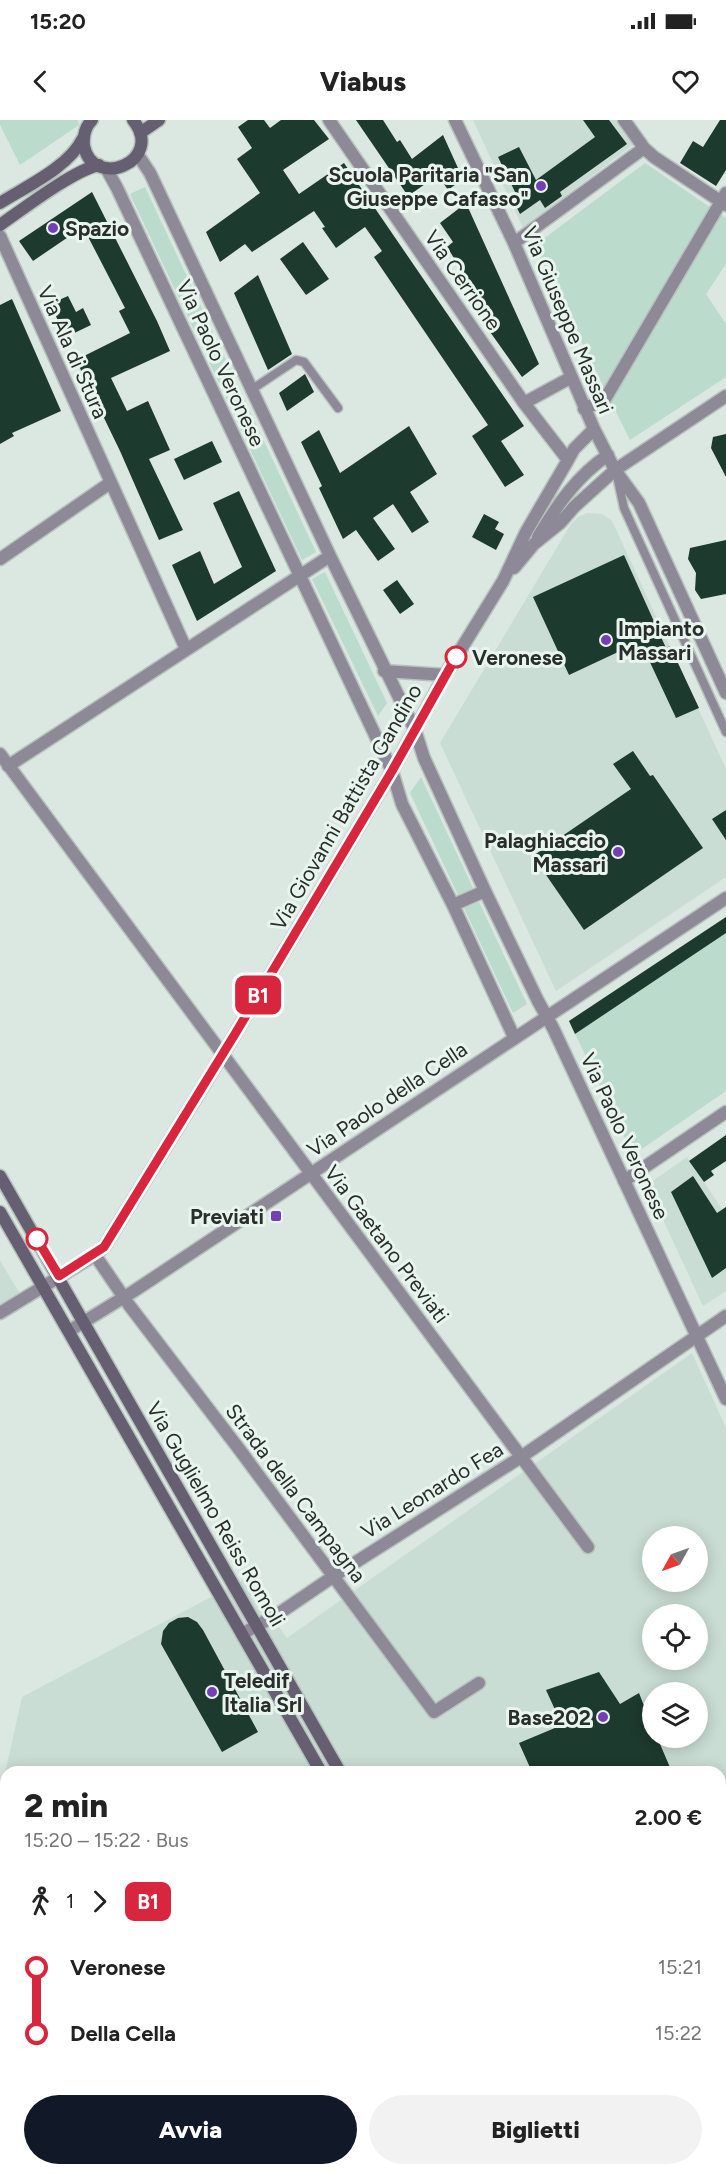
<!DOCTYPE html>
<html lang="it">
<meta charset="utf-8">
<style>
body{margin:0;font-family:Figtree,sans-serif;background:#f2f2f2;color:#222;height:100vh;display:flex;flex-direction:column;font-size:22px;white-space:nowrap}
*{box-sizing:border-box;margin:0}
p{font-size:20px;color:#767676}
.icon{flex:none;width:33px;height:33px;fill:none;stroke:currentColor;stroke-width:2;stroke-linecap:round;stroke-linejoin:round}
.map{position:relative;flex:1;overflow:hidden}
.sheet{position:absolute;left:0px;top:1646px;width:726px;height:410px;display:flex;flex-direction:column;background:#fff;border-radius:18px 18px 0 0;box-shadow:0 3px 15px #0003}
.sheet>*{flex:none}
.badge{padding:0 12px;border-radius:9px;font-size:21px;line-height:39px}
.needle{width:39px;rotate:230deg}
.fabs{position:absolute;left:642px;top:1406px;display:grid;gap:12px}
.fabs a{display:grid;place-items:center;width:66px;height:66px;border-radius:50%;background:#fff;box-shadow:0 3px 15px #0003;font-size:30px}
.map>.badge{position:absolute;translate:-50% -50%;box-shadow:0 0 0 3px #fff}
.legs{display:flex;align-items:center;gap:9px;height:66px;padding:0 24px;font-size:20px}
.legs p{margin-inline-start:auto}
.summary{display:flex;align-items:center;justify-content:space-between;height:102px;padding:0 24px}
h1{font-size:33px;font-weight:800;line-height:45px}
.cta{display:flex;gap:12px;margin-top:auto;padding:12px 24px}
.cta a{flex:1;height:69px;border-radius:36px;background:#111827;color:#fff;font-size:24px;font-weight:800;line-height:69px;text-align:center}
.cta a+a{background:#f2f2f2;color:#222}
ul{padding:0 24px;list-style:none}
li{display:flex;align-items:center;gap:21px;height:66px;font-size:22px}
li i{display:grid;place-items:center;width:9px;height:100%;margin:0 8px;background:currentColor}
li i::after{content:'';width:15px;height:15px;margin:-8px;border:4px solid;border-radius:50%;background:#fff}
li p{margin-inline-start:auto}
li:first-child i{background:linear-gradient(#0000 50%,currentColor 0)}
li:last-child i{background:linear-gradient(currentColor 50%,#0000 0)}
.status{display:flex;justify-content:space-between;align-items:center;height:42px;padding:0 30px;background:#fff;direction:ltr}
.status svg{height:16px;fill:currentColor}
header{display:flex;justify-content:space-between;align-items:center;height:78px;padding:0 24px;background:#fff;font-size:27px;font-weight:800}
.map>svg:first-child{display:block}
</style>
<div class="status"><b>15:20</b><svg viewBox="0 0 49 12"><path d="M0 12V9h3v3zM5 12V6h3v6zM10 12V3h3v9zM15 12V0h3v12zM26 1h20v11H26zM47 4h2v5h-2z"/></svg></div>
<header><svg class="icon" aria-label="back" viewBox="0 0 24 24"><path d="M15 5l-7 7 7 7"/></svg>Viabus<svg class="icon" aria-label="heart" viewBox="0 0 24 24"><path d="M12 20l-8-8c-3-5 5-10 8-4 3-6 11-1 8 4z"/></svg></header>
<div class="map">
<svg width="726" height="2054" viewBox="0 0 726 2054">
<rect width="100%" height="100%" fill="#dbe7e1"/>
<!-- built -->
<path fill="#c9ddd4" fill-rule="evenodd" d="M473,0H616L634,24L523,108Z
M587,393L602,394L611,400L614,405L726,649V757L556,871L440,623L571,404L578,397Z
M687,1037L722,1089L726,1087V1171L703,1186L647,1065Z
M0,1141L21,1175L0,1187Z
M692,1233L726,1308V2054H0V1676L22,1577L245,1459L287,1518ZM652,1416H698V1461H652ZM652,1494H698V1539H652ZM652,1572H698V1617H652ZM6,1652H720V2049H6Z"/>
<!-- green -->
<path fill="#bbdbcc" d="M0,0H78L79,5L20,45L0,5Z
M645,43L726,98V144L706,174L726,204V257L630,320L534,126Z
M145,67L316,432L302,440L130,74Z
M325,452L387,583L378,596L312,459Z
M421,657L473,768L458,775L410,673Z
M479,782L527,884L513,893L464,788Z
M726,797V971L633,1035L569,901Z"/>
<!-- building -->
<path fill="#1c3a2e" d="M248,0H264L270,8L281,0H314L329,19L283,50L299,74L344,43L524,306L501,321L524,355L505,367L472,316L488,305L374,137L382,131L365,107L336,128L322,108L325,107L314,91L252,132L245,124L220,142L206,112L260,73L237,39L252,28L238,7Z
M356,0H383L397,22L400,20L412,39L443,15L463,59L448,70L438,55L408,76Z
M583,0H609L627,24L560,72L562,76L545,88L540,80L520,94L511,76L516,74L498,37L519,27L536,60L595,17Z
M720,0H726V50L716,66L680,43L693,21L703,27Z
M92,72L157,201L170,231L111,258L127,291L148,281L170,330L149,339L183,410L159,420L120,331L76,240L130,213L119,191L125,188L83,107L33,141L19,121Z
M466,83L539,244L522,257L488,209L495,203L447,127L453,122L440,103Z
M303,122L329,159L306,175L280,139Z
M258,155L292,234L268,250L234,173Z
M68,176L76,192L83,188L91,205L66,217L50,184Z
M12,179L61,291L12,313L14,316L0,324V185Z
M305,254L314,272L287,291L279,273Z
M409,306L437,354L410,372L429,402L412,413L393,384L373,398L395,429L378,441L356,410L343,419L319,368L322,366L301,322L319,310L340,353Z
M726,314V357L711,328L713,317Z
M212,321L222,342L184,360L174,339Z
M239,371L276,451L197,501L172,445L200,431L214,464L242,447L213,383Z
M484,394L499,402L495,409L504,414L496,430L472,417Z
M726,420V474L701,479L695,470L696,453L688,439L690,428Z
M624,435L666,528L670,526L699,588L676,598L648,538L641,541L633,525L569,555L533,477Z
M397,460L414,484L400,494L383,470Z
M633,631L650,656L653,655L703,728L584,810L533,736L631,669L613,644Z
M726,690V720L712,699Z
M726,797V813L575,914L569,901Z
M726,1015V1041L711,1051L714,1055L704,1062L689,1041Z
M693,1056L717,1093L726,1087V1148L712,1158L671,1072Z
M188,1497L197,1502L203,1510L258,1612L222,1632L161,1524L163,1511L169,1503L178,1498Z
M599,1552L620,1584L639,1573L652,1606V1617H657L672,1652H532L519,1623L562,1605L546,1570Z"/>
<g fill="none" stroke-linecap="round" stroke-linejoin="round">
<!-- lane casing -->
<g stroke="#b7c2bd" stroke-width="11">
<path id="lane" d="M251,270L296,240L304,242L338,288
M617,356L624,388L726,612
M720,1910L726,1908
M720,2027L726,2025
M656,2054L668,2049"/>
</g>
<!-- street casing -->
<g stroke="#b7c2bd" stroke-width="15">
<path id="street" d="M329,0L524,283L568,340
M455,0L514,123L594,309L615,350L639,383L726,573
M624,0L644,28L654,37L726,85
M138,35L150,53L330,436L415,610L424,638L485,771L538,881L553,908L726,1279
M106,48L117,68L392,651L402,684L453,785L514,917
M0,116L186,529
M514,123L644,28
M524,283L570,258
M584,289L605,279L726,73
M538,417C557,385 577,356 608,335
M0,439L110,363
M514,448L534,424L560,403L574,387L615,350L726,276
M384,551L445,555
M0,634L588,1427
M8,646L330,436
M453,785L485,771
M624,1061L726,992
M95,1135L129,1185L239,1329L434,1592L479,1563
M0,1193L95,1135L104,1127L223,934L392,651L445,555L503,461L526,412L568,340L574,329L594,309
M69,1211L134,1171L726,778
M242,1514L278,1494L334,1456L521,1337L726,1196
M0,1755L6,1754
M191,2049L194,2054"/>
</g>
<!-- secondary casing -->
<g stroke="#b7c2bd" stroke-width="15">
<path id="secondary" d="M92,0C85,7 83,16 84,26C93,71 166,41 133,0
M140,13L159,0
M0,83C27,66 69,47 83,18
M0,105C23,89 74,50 99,45
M0,1056L340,1652
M0,1092L321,1652
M547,2049L550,2054
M567,2049L570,2054"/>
</g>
<!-- lane -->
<use href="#lane" stroke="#8e8996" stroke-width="8"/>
<!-- street -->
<use href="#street" stroke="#8e8996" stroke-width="12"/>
<!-- secondary -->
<use href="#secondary" stroke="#655f71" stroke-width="12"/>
</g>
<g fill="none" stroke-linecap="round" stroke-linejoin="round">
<!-- line-1 casing -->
<g stroke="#fff" stroke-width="14">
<path id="line-1" d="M37,1119L59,1156L104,1127L235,914L392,651L456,537"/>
</g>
<!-- line-1 -->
<use href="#line-1" stroke="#d7263d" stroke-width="9"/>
</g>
<!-- markers -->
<g fill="#763eb4" stroke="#e8f5ef" stroke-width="2">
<circle cx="541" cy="66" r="6"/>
<circle cx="53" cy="108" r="6"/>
<circle cx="606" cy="520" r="6"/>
<circle cx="618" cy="732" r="6"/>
<rect x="270" y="1090" width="12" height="12" rx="3"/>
<circle cx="212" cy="1572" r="6"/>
<circle cx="603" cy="1597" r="6"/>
</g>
<g fill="#fff" stroke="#d7263d" stroke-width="3">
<circle cx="456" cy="537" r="10"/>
<circle cx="37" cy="1119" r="10"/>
</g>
<g text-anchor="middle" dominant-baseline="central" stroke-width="6" stroke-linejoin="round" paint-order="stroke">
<!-- poi labels -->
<g font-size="21" font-weight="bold" fill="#292d2b" stroke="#e8f5ef" text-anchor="end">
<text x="529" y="54">Scuola Paritaria "San<tspan x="529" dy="24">Giuseppe Cafasso"</tspan></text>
<text x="65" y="108" text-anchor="start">Spazio</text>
<text x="618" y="508" text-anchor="start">Impianto<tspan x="618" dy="24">Massari</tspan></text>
<text x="606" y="720">Palaghiaccio<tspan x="606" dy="24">Massari</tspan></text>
<text x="264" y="1096">Previati</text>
<text x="224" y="1560" text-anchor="start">Teledif<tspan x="224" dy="24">Italia Srl</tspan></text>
<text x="591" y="1597">Base202</text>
</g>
<!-- street labels -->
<g font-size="21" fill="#292d2b" stroke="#e8f5ef">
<text transform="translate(463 160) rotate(55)">Via Cerrione</text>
<text transform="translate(568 200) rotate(67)">Via Giuseppe Massari</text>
<text transform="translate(73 232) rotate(66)">Via Ala di Stura</text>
<text transform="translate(221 243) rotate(65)">Via Paolo Veronese</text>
<text transform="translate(346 687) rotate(-60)">Via Giovanni Battista Gandino</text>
<text transform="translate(387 979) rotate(-34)">Via Paolo della Cella</text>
<text transform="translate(625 1016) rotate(65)">Via Paolo Veronese</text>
<text transform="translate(387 1124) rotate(53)">Via Gaetano Previati</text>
<text transform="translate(432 1370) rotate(-32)">Via Leonardo Fea</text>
<text transform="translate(296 1373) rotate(53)">Strada della Campagna</text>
<text transform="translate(216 1394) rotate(60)">Via Guglielmo Reiss Romoli</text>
</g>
<!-- stop labels -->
<g font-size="21" font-weight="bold" fill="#292d2b" stroke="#e8f5ef" text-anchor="start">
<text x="472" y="537">Veronese</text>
</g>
</g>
</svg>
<div class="fabs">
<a><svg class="needle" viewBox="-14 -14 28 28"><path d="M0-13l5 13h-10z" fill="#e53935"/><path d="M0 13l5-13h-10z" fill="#767676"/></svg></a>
<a><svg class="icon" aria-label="locate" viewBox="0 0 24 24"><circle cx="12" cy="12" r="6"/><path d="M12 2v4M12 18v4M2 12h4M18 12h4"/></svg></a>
<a><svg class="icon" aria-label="layers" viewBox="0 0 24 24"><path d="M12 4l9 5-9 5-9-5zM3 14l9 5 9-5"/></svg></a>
</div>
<b class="badge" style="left:258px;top:875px;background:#d7263d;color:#fff">B1</b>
<section class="sheet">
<div class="summary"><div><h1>2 min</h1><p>15:20 – 15:22 · Bus</p></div><b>2.00 €</b></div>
<div class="legs"><svg class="icon" aria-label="walk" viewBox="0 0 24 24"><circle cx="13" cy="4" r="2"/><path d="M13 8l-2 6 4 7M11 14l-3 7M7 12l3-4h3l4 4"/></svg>1<svg class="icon" aria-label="forward" viewBox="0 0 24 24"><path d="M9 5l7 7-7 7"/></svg><b class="badge" style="background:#d7263d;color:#fff">B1</b></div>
<ul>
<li><i style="color:#d7263d"></i><b>Veronese</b><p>15:21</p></li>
<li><i style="color:#d7263d"></i><b>Della Cella</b><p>15:22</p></li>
</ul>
<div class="cta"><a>Avvia</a><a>Biglietti</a></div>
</section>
</div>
